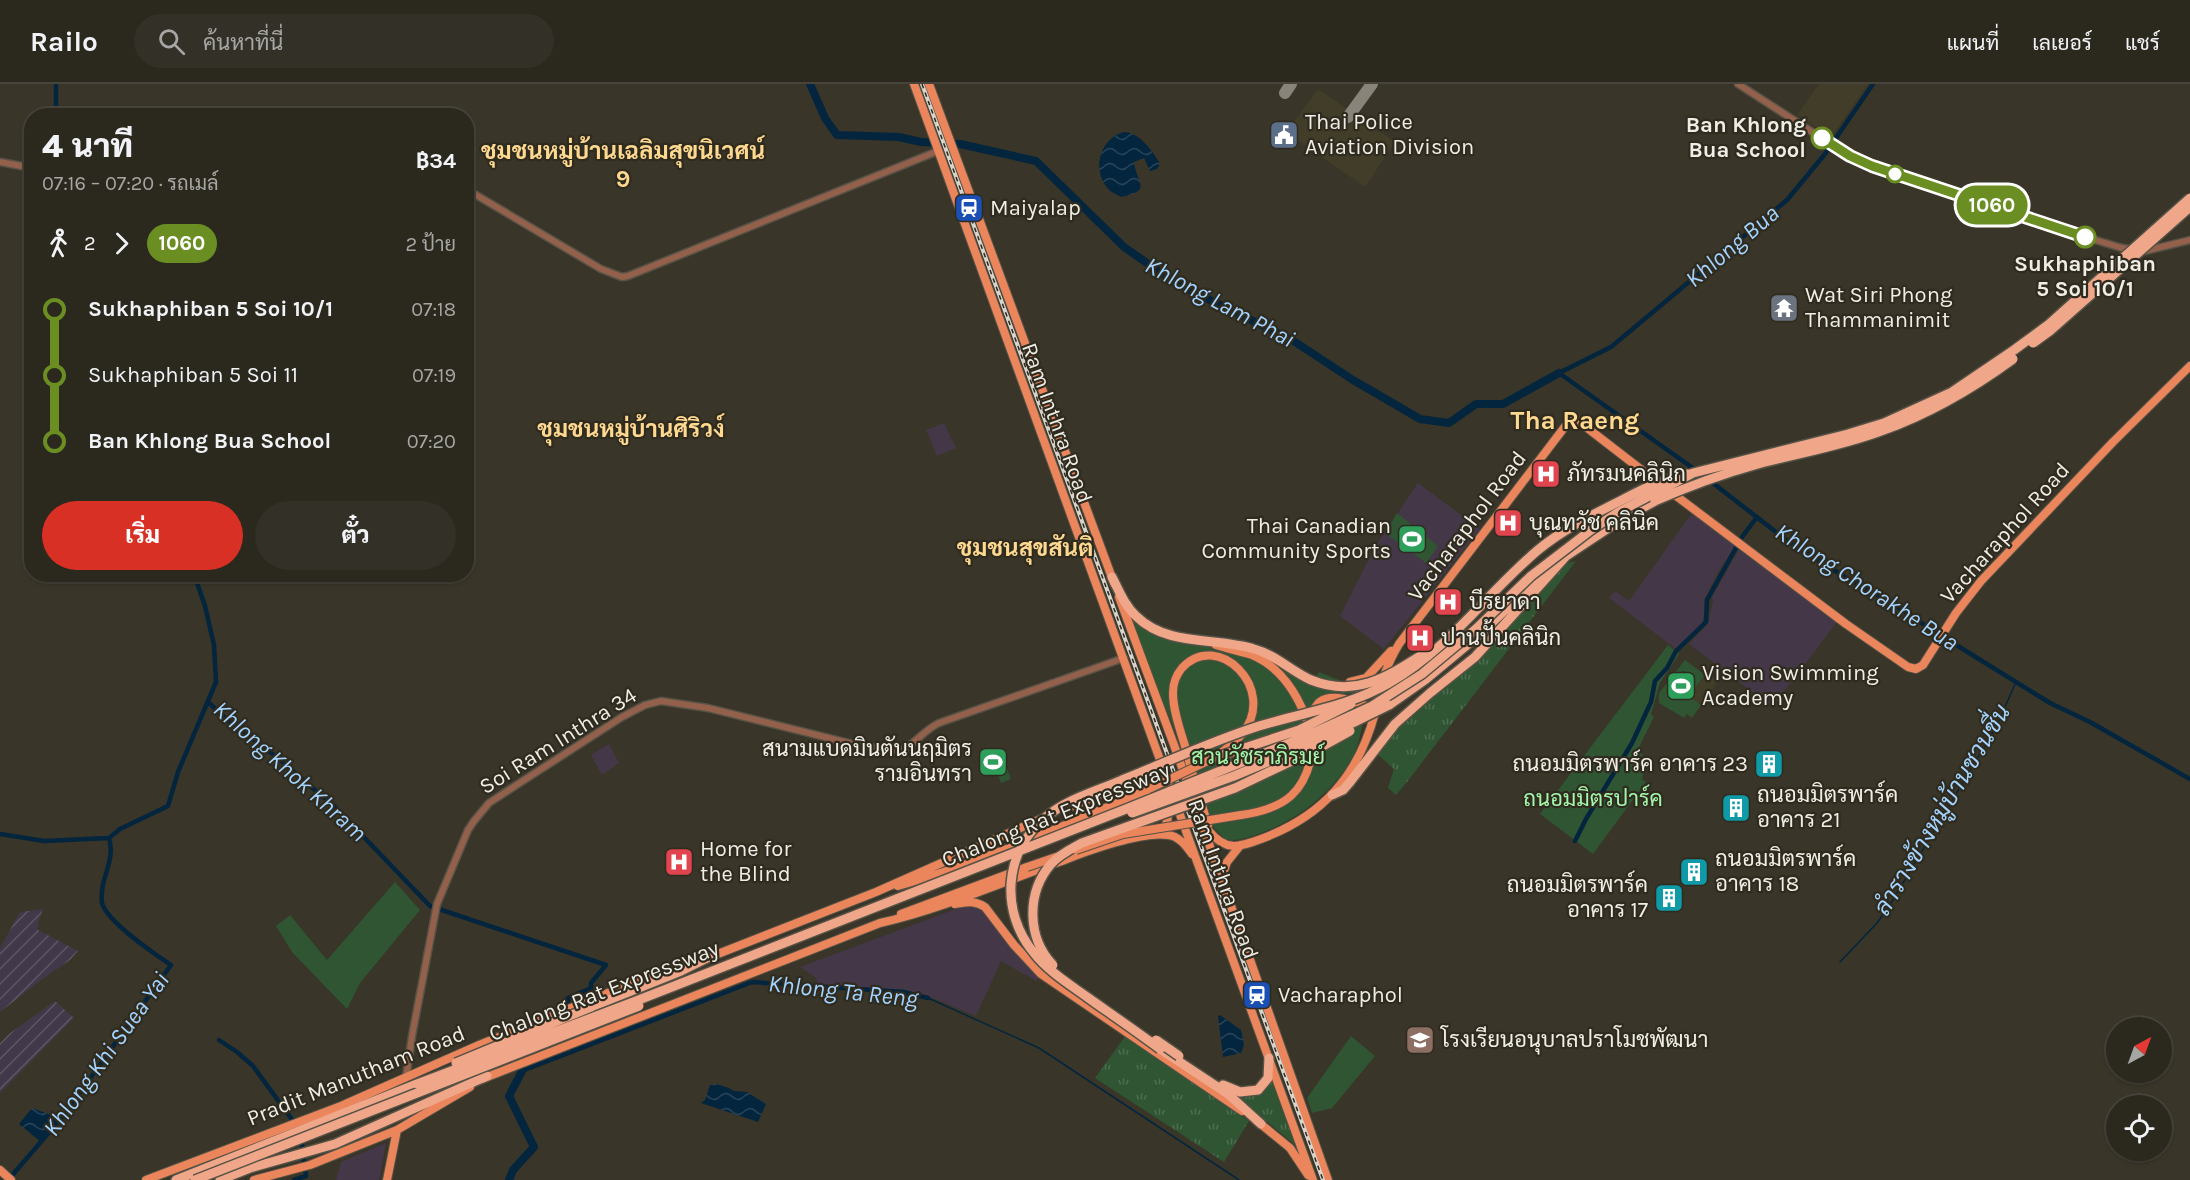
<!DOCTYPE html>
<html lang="th">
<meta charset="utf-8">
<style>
body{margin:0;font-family:Karla,Sarabun,sans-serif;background:#333027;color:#f1f3f6;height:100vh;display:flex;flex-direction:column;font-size:22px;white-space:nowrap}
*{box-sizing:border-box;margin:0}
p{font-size:20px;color:#a6a6a4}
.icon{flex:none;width:33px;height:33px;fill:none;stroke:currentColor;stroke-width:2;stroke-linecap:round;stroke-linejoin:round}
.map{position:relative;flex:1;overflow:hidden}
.details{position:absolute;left:24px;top:24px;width:450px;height:474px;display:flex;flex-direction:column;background:#2b281e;border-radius:24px;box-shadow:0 2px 4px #0004,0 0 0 2px #47443c}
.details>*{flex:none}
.badge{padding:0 12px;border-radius:20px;font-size:21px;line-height:39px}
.needle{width:39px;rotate:41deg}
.buttons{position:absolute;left:2106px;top:933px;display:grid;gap:12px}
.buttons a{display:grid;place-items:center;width:66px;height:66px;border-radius:50%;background:#2b281e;box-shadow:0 2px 4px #0004,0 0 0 2px #47443c;font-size:30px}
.map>.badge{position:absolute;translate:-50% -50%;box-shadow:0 0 0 3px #fff}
.legs{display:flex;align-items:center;gap:9px;height:66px;padding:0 18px;font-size:20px}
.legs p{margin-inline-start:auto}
.summary{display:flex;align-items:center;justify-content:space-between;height:102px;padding:0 18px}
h1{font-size:33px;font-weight:800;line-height:45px}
.cta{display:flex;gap:12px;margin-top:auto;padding:12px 18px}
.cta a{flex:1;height:69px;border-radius:36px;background:#d93025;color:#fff;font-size:24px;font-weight:800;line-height:69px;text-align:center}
.cta a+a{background:#333027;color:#f1f3f6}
ul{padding:0 18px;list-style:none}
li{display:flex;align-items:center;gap:21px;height:66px;font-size:22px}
li i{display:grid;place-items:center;width:9px;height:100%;margin:0 8px;background:currentColor}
li i::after{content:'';width:15px;height:15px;margin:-8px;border:4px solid;border-radius:50%;background:#2b281e}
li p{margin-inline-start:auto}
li:first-child i{background:linear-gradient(#0000 50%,currentColor 0)}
li:last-child i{background:linear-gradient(currentColor 50%,#0000 0)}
header{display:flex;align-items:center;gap:36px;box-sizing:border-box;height:84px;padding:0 30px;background:#2b281e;border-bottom:2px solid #47443c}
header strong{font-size:28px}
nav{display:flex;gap:33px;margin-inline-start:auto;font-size:21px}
.search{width:420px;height:54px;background:#333027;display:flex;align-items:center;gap:15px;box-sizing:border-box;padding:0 21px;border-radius:33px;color:#a6a6a4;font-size:22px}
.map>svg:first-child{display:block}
</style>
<header>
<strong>Railo</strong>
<div class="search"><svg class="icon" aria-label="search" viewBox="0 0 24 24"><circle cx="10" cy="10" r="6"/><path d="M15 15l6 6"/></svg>ค้นหาที่นี่</div>
<nav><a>แผนที่</a><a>เลเยอร์</a><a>แชร์</a></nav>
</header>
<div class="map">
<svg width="2190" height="1096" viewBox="0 0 2190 1096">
<defs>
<pattern id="industrial-furrows" width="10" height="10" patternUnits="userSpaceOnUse" patternTransform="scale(1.5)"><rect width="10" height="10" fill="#41394a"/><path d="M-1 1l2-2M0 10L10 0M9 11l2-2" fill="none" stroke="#5d5664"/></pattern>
<pattern id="grass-tufts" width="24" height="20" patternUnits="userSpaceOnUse" patternTransform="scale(1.5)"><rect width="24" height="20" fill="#2f5533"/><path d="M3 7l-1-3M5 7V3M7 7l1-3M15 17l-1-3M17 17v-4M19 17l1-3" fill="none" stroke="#4d6e50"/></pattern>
<pattern id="water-waves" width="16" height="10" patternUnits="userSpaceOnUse" patternTransform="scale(1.5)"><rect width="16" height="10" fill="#03253e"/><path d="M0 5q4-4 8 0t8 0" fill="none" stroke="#28455a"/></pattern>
</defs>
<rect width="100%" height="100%" fill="#393528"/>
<!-- commercial -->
<path fill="#443848" d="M944,339L956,364L937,372L926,346Z
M1418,399L1480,445L1384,565L1340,532L1375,463Z
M1692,429L1735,462L1718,488L1704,516L1705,522L1703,537L1697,546L1676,565L1609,514L1615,507L1629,517Z
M1739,465L1837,538L1772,623L1689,560L1708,540L1713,518L1712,513Z
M609,660L619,679L602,691L591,671Z
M969,820L982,824L1010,861L1039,893L1036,897L1001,877L976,932L933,914L905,906L818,900L815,893L800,883Z
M386,1059L379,1096H336L341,1078Z"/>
<!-- industrial -->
<path fill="url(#industrial-furrows)" d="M43,825L38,839V846L78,867L70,876L41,896L0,928V864L20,828Z
M55,917L74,934L0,1009V959L9,950Z"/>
<!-- built -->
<path fill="#423d29" d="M1819,0H1868L1831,53L1797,31Z
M1318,5L1395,58L1365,103L1296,55L1293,39Z
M1707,589L1718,597L1701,621L1689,612Z"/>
<!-- grass -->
<path fill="url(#grass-tufts)" d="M1576,477L1407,698L1396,711L1388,704L1394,685L1375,668L1419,621L1554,492L1568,479Z
M1126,951L1249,1037L1224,1078L1095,994Z
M1271,998L1273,1000L1295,1061L1238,1013C1253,1014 1263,1011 1271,998Z"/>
<!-- green -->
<path fill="#2f5533" d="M1397,429L1438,462L1426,479L1385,449Z
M1126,526L1168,555L1221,566H1253L1313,600L1319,588L1346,599L1354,606L1353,609L1325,612L1320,622C1336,614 1347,621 1363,628L1365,631C1361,645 1359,663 1352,675C1330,710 1299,735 1261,749C1249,753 1239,758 1225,755L1214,744Z
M1668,561L1679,570L1660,599L1651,630L1654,633L1639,663L1645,678L1642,695L1646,698L1593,770L1540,730Z
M1685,576L1705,591L1689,612L1701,621L1692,634L1687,630L1684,634L1659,619V609Z
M1000,666L1011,695L1001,699L995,683L985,686L980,673Z
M395,798L420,826L360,899L347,925L292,868L276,842L290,831L327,876Z
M1351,952L1375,972L1332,1024L1312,1029L1307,1014Z"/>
<!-- water -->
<path fill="url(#water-waves)" d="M1124,48C1140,49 1152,66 1160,80L1157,85L1150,87L1144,74L1134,78C1137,101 1153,106 1121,113C1115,110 1109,107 1106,102C1092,83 1101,54 1124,48Z
M1683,587L1694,596L1682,612L1671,603Z
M1220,931L1241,946L1244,961L1241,969L1223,973L1218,932Z
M716,1000L729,1004L734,1007L747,1008L766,1020L758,1038L701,1019L705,1016L710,1001Z
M32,1024L59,1034L41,1058L19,1040Z"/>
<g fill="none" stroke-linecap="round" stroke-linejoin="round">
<!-- stream -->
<path stroke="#03253e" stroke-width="1.5" d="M1840,878L1877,839L1891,819L1996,643L2016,598
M928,914L1039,964L1239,1096"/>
<!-- canal -->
<path stroke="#03253e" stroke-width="4.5" d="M56,0V32
M1697,387L1559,289L1611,263L1787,116L1825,70L1873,0
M1709,396L1785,455L1845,493L1893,520L1932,546L2050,619L2090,638L2190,695
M208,618L236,644L274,671L335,723L430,822L606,881L591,899V904L568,914L569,926
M0,750L44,757L109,754
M109,754L120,745L168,722L178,688L216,598L214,561L205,522L194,490
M1575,757L1586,735L1632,659L1651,618L1655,597L1667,584L1676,567L1706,538L1707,516L1742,453L1757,433
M571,950L572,968
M219,956L237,968L253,982L296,1041
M522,987L752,898L903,908L928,914
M9,1095L64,1031L171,881C155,870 107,838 102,819C101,813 102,806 103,800C107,785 114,770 109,754
M294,1096L306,1092L301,1054"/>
<!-- river -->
<path stroke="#03253e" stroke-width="8" d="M810,0L825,34L837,51L899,53L921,58L960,60L1036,77L1124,163L1177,200L1292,256L1353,296L1420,335L1449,339L1476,320H1503L1559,289
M509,1096L513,1086L534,1063L509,1012L522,987"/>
<!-- taxiway -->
<path stroke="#88847a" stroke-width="12" d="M1285,9L1291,0
M1348,33L1372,0"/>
<!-- minor casing -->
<g stroke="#565246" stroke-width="9">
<path id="minor" d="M1738,0L1840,66L1871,82L2062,146L2122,164L2145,167L2190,156
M0,78L32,84
M466,105L601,185L622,193L628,192L938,67
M406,994L412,952L437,820L468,746L474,737L489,719L518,700L622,633L645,621L661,617L708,624L857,661L900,667C914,661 924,646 939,639L1124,574"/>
</g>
<!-- major casing -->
<g stroke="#565246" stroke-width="10">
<path id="major" d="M914,0L1313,1096
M929,0L1114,499
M1671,408L1846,540L1908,583L1916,585L1923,581L1956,529L1981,497L2113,358L2190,282
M1119,513L1174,661L1328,1096
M1216,561C1228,565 1240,567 1252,571C1283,584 1300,614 1310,645
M1350,598L1366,594L1391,567
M1313,630C1319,602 1355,617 1371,624
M1065,725L1143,693L1156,683
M1241,731C1285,725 1307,708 1313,663
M1208,741C1200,715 1192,689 1185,662C1180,645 1173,627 1173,609C1173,600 1176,591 1182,584C1217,545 1279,605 1242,650C1235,659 1226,665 1218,671
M1162,746C1172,736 1167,725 1162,713
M1209,747C1226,768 1239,763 1261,755C1323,732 1358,692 1375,629C1382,600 1383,587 1399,560L1570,336H1577L1661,401
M1223,790L1227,778L1239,763
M898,802C984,778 1065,741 1147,706
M955,820C967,818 975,816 985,823L1014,861L1041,890L1242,1027
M901,830L1027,783
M705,875L876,808L1043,734
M482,995L880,839C942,825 1002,798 1062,777C1087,767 1142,747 1168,751C1179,752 1186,762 1192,770
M1257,1037L1290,1064L1308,1091
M0,1086L11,1096
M146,1096L341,1022L479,961L660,888L693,878
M254,1096L310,1081L397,1046L470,1003
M387,1096L397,1046"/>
</g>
<!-- highway casing -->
<g stroke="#565246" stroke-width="12">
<path id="highway" d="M1563,474L1622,435L1655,417
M1112,493C1119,507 1125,522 1136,532C1167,563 1216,553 1254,565C1276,571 1291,587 1311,596
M1389,621L1426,595L1479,551L1545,488
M1332,711L1343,706L1350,698L1395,640L1430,609L1475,573L1567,471
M591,923L681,887L709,873
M1160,965L1228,1010L1261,1040
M1223,1001L1240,1008L1258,1006L1268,994L1269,974
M176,1096L417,1000
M220,1096L250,1084L335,1060L487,992"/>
</g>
<!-- minor -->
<use href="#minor" stroke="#92604b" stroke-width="6"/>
<!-- major -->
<use href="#major" stroke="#eb855b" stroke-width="8"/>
<!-- highway -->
<use href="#highway" stroke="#f0a688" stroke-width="9"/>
<!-- rail casing -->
<g stroke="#d7d4cc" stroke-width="4">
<path id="rail" d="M922,0L1323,1096"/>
</g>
<!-- rail -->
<use href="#rail" stroke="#2f2b1f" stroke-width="1.5" stroke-dasharray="4.5" stroke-linecap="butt"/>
<!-- major-bridge casing -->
<g stroke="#565246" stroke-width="10" stroke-linecap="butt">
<path id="major-bridge" d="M1147,706L1214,674
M1076,766L1123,750L1241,731
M1027,783L1059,772"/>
</g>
<!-- highway-bridge casing -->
<g stroke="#565246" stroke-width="12" stroke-linecap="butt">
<path id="highway-bridge" d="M2033,259L2051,246L2190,123
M1655,417C1689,402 1722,390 1758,380C1799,369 1841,362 1881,347C1929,330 1972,305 2013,275
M1311,596C1356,614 1387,593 1425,569
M1214,674L1299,646L1351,620
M1132,729L1234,692L1306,662L1389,621
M1053,881C1027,854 1026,809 1051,780C1060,770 1071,765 1082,759L1235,704L1321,663L1350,647
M1156,956L1179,972
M1160,965C1136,947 1111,930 1087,913C1069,900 1048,887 1034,869C1000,828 1003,768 1046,733C1067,715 1097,707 1122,696C1167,678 1212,657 1259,642C1302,629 1350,622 1389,599C1448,566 1487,509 1538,466C1562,446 1592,431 1620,417C1641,406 1664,394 1688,390
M456,979L591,923
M417,1000L636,917L1126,725L1302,654L1372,622L1422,590L1476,545L1531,492L1591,446L1617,429L1693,389L1848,350L1884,339L1952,308L2014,266L2048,241L2190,114
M195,1096L639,922"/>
</g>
<!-- major-bridge -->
<use href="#major-bridge" stroke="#eb855b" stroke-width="8"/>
<!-- highway-bridge -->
<use href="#highway-bridge" stroke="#f0a688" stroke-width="9"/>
</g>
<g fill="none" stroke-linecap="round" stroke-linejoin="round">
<!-- line-1 casing -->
<g stroke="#fff" stroke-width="14">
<path id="line-1" d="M1822,54L1850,72L1872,82L2085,153"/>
</g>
<!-- line-1 -->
<use href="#line-1" stroke="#6b8e23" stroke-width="9"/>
</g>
<!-- icons -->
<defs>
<g id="civic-square" transform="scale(1.5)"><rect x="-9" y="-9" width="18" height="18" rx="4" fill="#5c6f8a" stroke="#2f2b1f"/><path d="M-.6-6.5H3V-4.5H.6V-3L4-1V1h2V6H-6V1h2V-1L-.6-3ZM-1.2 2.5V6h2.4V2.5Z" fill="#fff"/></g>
<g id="station-square" transform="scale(1.5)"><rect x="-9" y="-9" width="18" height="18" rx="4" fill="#1a4fb4" stroke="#2f2b1f"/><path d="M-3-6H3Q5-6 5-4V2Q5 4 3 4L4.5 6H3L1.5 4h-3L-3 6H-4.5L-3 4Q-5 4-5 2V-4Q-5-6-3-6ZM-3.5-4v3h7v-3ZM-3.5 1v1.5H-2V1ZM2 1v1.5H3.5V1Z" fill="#fff"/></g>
<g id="temple-square" transform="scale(1.5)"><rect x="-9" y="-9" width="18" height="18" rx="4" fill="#6b7280" stroke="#2f2b1f"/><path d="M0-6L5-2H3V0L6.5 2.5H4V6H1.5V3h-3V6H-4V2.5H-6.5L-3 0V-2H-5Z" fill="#fff"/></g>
<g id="hospital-square" transform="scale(1.5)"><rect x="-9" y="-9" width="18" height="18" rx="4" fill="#e0444e" stroke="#2f2b1f"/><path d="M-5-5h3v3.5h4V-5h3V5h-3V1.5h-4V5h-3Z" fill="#fff"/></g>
<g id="stadium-square" transform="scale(1.5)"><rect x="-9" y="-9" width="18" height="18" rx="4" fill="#2e9e5b" stroke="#2f2b1f"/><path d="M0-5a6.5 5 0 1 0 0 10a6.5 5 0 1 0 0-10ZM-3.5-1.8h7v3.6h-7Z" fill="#fff"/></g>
<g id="building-square" transform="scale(1.5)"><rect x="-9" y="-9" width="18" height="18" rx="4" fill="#0f9aa8" stroke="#2f2b1f"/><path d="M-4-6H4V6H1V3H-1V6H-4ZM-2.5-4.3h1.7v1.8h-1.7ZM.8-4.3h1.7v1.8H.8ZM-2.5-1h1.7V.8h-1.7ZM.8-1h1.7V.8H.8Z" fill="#fff"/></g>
<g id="school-square" transform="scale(1.5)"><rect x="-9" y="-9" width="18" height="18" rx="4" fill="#8d6e63" stroke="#2f2b1f"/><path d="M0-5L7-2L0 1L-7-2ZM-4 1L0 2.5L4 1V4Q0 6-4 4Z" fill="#fff"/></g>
</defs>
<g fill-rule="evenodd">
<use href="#civic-square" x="1284" y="51"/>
<use href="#station-square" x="969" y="124"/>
<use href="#temple-square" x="1784" y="224"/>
<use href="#hospital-square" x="1546" y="390"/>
<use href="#hospital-square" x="1508" y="439"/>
<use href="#stadium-square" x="1412" y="455"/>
<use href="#hospital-square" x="1448" y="518"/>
<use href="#hospital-square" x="1420" y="554"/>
<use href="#stadium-square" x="1681" y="602"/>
<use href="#stadium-square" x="993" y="678"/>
<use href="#building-square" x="1769" y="680"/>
<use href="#building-square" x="1736" y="724"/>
<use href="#hospital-square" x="679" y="778"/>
<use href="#building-square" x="1694" y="788"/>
<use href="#building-square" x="1669" y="814"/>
<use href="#station-square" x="1257" y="911"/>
<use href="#school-square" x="1420" y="956"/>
</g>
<!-- markers -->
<g fill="#fff" stroke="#6b8e23" stroke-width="3">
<circle cx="1822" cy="54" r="10"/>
<circle cx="1895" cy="90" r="8"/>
<circle cx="2085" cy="153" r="10"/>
</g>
<g text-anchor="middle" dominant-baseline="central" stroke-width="4.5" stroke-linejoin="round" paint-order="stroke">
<!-- poi labels -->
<g font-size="22" fill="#efede5" stroke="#2f2b1f" text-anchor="start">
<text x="1305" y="38">Thai Police<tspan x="1305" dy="25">Aviation Division</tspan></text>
<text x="990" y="124">Maiyalap</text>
<text x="1805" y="211">Wat Siri Phong<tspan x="1805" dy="25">Thammanimit</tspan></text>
<text x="1567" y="390">ภัทรมนคลินิก</text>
<text x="1529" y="439">บุณทวัช คลินิค</text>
<text x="1391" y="442" text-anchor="end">Thai Canadian<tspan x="1391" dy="25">Community Sports</tspan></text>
<text x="1469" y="518">บีรยาดา</text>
<text x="1441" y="554">ปานปั้นคลินิก</text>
<text x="1702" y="589">Vision Swimming<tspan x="1702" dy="25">Academy</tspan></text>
<text x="972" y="665" text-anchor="end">สนามแบดมินตันนฤมิตร<tspan x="972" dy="25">รามอินทรา</tspan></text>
<text x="1748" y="680" text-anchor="end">ถนอมมิตรพาร์ค อาคาร 23</text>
<text x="1757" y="711">ถนอมมิตรพาร์ค<tspan x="1757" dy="25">อาคาร 21</tspan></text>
<text x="700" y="765">Home for<tspan x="700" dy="25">the Blind</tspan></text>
<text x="1715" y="775">ถนอมมิตรพาร์ค<tspan x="1715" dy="25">อาคาร 18</tspan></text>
<text x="1648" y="801" text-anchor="end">ถนอมมิตรพาร์ค<tspan x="1648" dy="25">อาคาร 17</tspan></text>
<text x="1278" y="911">Vacharaphol</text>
<text x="1441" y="956">โรงเรียนอนุบาลปราโมชพัฒนา</text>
</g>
<!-- stop labels -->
<g font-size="22" font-weight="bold" fill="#efede5" stroke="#2f2b1f" text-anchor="end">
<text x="1806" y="41">Ban Khlong<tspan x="1806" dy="25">Bua School</tspan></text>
<text x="2085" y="180" text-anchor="middle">Sukhaphiban<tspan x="2085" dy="25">5 Soi 10/1</tspan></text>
</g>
<!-- street labels -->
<g font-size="22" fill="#efede5" stroke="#2f2b1f">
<text transform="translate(1057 339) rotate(70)">Ram Inthra Road</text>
<text transform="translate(1467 442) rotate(-53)">Vacharaphol Road</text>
<text transform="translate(2005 449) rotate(-48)">Vacharaphol Road</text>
<text transform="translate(558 657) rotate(-32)">Soi Ram Inthra 34</text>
<text transform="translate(1056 731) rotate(-22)">Chalong Rat Expressway</text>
<text transform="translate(1223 795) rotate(70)">Ram Inthra Road</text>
<text transform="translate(604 907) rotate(-21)">Chalong Rat Expressway</text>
<text transform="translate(356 992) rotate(-22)">Pradit Manutham Road</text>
</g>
<!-- park labels -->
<g font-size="22" fill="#a3f6aa" stroke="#2f2b1f">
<text x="1258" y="673">สวนวัชราภิรมย์</text>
<text x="1593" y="715">ถนอมมิตรปาร์ค</text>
</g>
<!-- neighbourhood labels -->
<g font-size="24" font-weight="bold" fill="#ffd990" stroke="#2f2b1f">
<text x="623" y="67">ชุมชนหมู่บ้านเฉลิมสุขนิเวศน์<tspan x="623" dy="28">9</tspan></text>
<text x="631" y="345">ชุมชนหมู่บ้านศิริวง์</text>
<text x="1025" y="464">ชุมชนสุขสันติ</text>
</g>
<!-- water labels -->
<g font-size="24" font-style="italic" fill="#a3d3fe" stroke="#2f2b1f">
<text transform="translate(1732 162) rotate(-40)">Khlong Bua</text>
<text transform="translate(1220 218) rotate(28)">Khlong Lam Phai</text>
<text transform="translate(1867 503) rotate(33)">Khlong Chorakhe Bua</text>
<text transform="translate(290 687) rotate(42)">Khlong Khok Khram</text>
<text transform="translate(1942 726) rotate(-59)">ลำรางข้างหมู่บ้านชวนชื่น</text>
<text transform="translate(843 907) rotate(6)">Khlong Ta Reng</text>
<text transform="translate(106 970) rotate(-54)">Khlong Khi Suea Yai</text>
</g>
<!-- quarter labels -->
<g font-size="26" font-weight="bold" fill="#ffd990" stroke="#2f2b1f">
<text x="1575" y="336">Tha Raeng</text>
</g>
</g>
</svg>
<div class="buttons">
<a><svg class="needle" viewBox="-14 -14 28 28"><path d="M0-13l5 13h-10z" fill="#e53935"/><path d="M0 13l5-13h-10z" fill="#a6a6a4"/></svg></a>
<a><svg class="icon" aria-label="locate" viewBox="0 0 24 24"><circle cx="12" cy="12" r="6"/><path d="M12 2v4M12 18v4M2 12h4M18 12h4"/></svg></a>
</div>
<b class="badge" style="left:1992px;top:121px;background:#6b8e23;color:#fff">1060</b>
<section class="details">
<div class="summary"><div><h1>4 นาที</h1><p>07:16 – 07:20 · รถเมล์</p></div><b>฿34</b></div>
<div class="legs"><svg class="icon" aria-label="walk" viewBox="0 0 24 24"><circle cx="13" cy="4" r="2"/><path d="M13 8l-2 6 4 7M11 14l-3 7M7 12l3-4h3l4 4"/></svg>2<svg class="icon" aria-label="forward" viewBox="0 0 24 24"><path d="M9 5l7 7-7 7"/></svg><b class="badge" style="background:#6b8e23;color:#fff">1060</b><p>2 ป้าย</p></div>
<ul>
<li><i style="color:#6b8e23"></i><b>Sukhaphiban 5 Soi 10/1</b><p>07:18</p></li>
<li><i style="color:#6b8e23"></i><span>Sukhaphiban 5 Soi 11</span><p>07:19</p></li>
<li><i style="color:#6b8e23"></i><b>Ban Khlong Bua School</b><p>07:20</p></li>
</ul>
<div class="cta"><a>เริ่ม</a><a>ตั๋ว</a></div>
</section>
</div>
